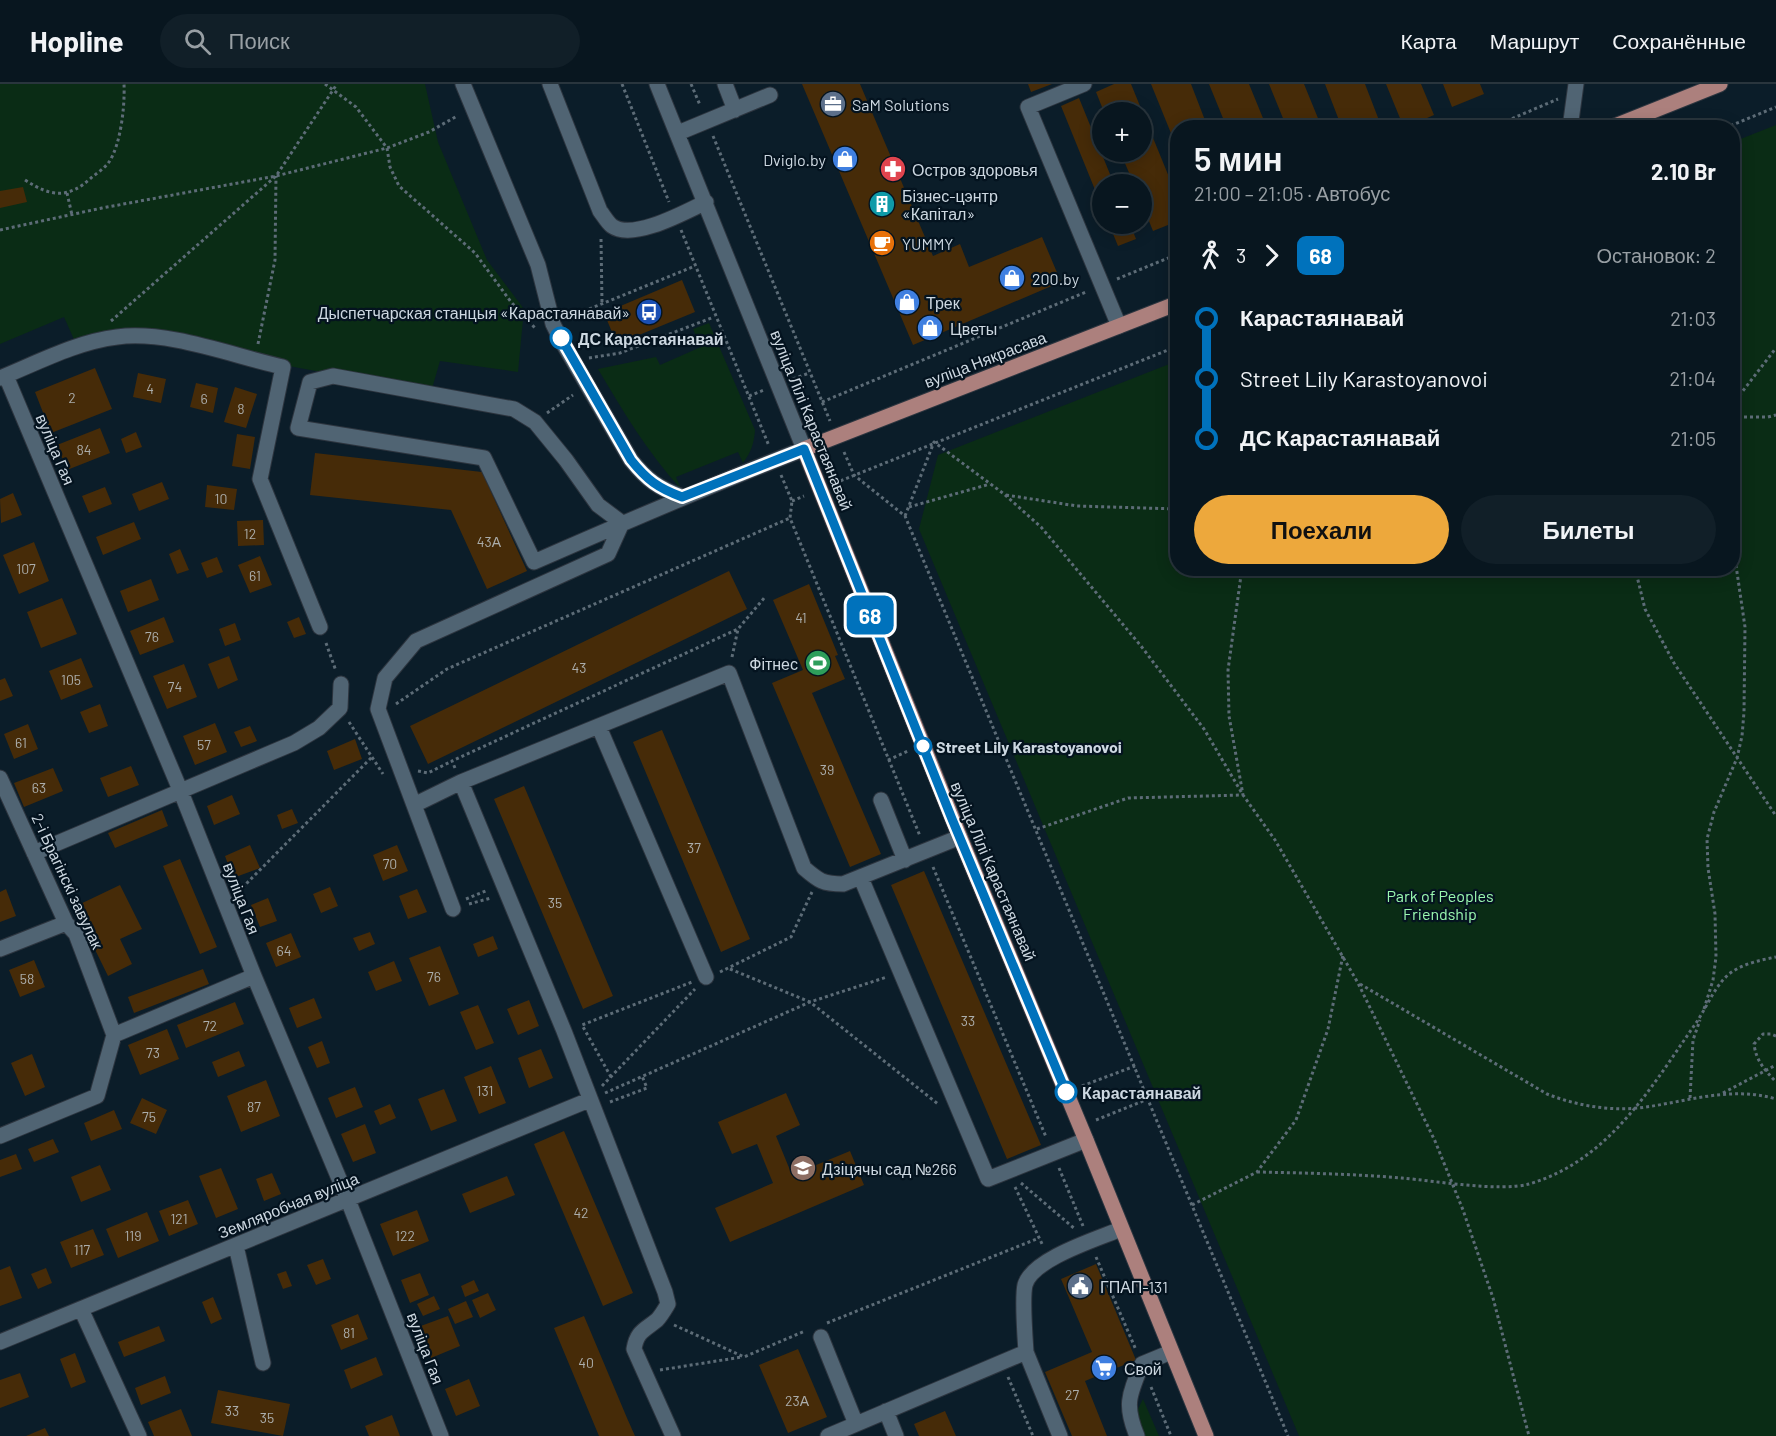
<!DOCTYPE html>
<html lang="ru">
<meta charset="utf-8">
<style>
body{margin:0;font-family:Barlow,sans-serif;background:#111f28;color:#f1f3f6;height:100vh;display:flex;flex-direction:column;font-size:22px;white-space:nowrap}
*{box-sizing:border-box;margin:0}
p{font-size:20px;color:#989fa4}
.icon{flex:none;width:33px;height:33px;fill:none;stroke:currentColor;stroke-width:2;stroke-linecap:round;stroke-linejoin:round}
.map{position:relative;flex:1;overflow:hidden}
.sheet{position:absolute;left:1170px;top:36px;width:570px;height:456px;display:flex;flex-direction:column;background:#08161f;border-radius:24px;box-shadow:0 3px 15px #0003,0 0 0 2px #29353d}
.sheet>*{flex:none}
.badge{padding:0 12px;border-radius:9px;font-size:21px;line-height:39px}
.controls{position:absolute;left:1092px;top:18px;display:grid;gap:12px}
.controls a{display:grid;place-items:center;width:60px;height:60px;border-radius:50%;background:#08161f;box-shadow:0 3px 15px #0003,0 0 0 2px #29353d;font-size:30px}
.map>.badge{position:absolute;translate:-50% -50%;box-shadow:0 0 0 3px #fff}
.legs{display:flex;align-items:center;gap:9px;height:66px;padding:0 24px;font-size:20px}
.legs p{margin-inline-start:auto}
.summary{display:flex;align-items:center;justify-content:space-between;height:102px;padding:0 24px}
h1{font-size:33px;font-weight:600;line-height:45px}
.button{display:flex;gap:12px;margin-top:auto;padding:12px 24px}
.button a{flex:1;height:69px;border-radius:36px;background:#eda83c;color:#111;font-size:24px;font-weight:600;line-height:69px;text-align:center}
.button a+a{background:#111f28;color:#f1f3f6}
ul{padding:0 24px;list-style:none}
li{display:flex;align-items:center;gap:21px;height:60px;font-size:22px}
li i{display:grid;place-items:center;width:9px;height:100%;margin:0 8px;background:currentColor}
li i::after{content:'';width:15px;height:15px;margin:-8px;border:4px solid;border-radius:50%;background:#08161f}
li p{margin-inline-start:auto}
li:first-child i{background:linear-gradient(#0000 50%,currentColor 0)}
li:last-child i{background:linear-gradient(currentColor 50%,#0000 0)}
header{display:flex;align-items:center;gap:36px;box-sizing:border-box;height:84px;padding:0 30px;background:#08161f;border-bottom:2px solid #29353d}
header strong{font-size:28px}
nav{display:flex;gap:33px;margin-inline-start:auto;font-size:21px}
.search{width:420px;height:54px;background:#111f28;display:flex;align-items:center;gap:15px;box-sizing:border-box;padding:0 21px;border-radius:33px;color:#989fa4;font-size:22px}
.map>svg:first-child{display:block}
</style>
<header>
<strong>Hopline</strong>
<div class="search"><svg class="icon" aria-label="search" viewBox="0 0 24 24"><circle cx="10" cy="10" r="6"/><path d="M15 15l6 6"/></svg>Поиск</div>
<nav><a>Карта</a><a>Маршрут</a><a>Сохранённые</a></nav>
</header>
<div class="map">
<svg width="1776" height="1352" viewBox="0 0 1776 1352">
<rect width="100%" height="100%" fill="#0b1d29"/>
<!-- green -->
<path fill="#0a2c15" d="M0,0H425L438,58L487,176L524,225L518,288L440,277L431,308L283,281L191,257L76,260L64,233L0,260Z
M1776,41V1352H1299L919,445L938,371L1177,277L1178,484H1732L1733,58Z
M709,239L755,346C754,360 751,368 743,379L738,368L676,393L681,405C647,368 623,327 598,285L656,273L660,281L701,263L693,245Z
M1143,1315L1159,1352H1144L1135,1331Z"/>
<!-- building -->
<path fill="#462b08" d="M802,0H860L933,172L960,160L969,183L1042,153L1061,198L913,261Z
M1028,0H1052L1031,8Z
M1114,0H1131L1178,115V137L1153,147L1142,120V100H1134L1120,68H1142V28H1104L1096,8Z
M1151,0H1191L1208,44H1178L1177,64Z
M1209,0H1249L1267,44H1227Z
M1269,0H1304L1322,44H1287Z
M1325,0H1365L1382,44H1342Z
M1386,0H1421L1434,31L1404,44Z
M1443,0H1480L1484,10L1452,23Z
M1079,14L1114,100H1102V123L1061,22Z
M23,103L27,118L0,124V107Z
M1109,140H1130L1136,155L1118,162Z
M682,196L695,228L617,260L604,229Z
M95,284L112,325L51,349L35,308Z
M138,289L166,295L161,319L133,313Z
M196,299L218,304L213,329L190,323Z
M235,303L257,310L246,344L224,338Z
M100,344L110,369L67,386L57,361Z
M136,348L142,363L126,369L121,355Z
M237,350L255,353L250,385L232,382Z
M315,369L482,388L527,487L487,505L451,426L310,411Z
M162,398L169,415L139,427L132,410Z
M207,401L237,405L234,426L205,423Z
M105,403L112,420L89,429L82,412Z
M13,409L22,431L1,439L0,415Z
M263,436L264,461L238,462L237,437Z
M134,438L141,455L103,471L96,453Z
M34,458L49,497L19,510L3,471Z
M180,465L189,486L177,490L169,470Z
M260,472L272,501L250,509L238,481Z
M217,473L223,488L207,494L201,479Z
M729,487L747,525L428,680L410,642Z
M151,495L159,516L128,528L120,507Z
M809,500L838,571L835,572L845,595L812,609L881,770L850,783L772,599L803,586L773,516Z
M62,514L77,550L41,564L27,528Z
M164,533L174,558L140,571L130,547Z
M299,533L306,550L294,554L287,538Z
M235,539L241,556L225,562L219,545Z
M229,572L238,596L218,605L208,580Z
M81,574L93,603L61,616L49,587Z
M184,580L197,613L167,625L153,592Z
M5,594L13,612L0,617V596Z
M100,620L108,642L89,649L80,628Z
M215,639L227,668L195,681L183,652Z
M28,640L38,665L14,675L4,650Z
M250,642L257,657L241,663L234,648Z
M662,646L750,855L721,868L633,658Z
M355,655L362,675L334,686L327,667Z
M131,682L139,701L108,713L100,694Z
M53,684L63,707L24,723L14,699Z
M524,702L613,912L583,925L494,715Z
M232,711L240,730L214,741L207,722Z
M292,725L298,739L282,745L277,731Z
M162,726L168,742L115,764L108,749Z
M250,761L260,784L233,794L225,772Z
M397,761L408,787L383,797L373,771Z
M180,775L217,863L200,870L163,782Z
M924,787L1041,1061L1007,1075L891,801Z
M120,801L142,845L120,855L132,880L108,892L74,823Z
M330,803L338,822L321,829L313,810Z
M6,805L16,832L0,838V808Z
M417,805L427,828L408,835L399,812Z
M268,814L277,837L260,843L251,821Z
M370,848L375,860L359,867L353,854Z
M291,849L301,873L276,883L266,859Z
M493,852L498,865L478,873L473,860Z
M440,862L459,910L429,922L409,874Z
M34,876L45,903L20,913L9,886Z
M394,877L402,897L376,907L368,888Z
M203,885L209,900L134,929L128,913Z
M314,914L322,934L297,944L289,924Z
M529,916L539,942L518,951L507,925Z
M235,918L244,940L186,964L177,941Z
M478,921L494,959L476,966L460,928Z
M167,945L179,975L140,991L128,961Z
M322,957L330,979L317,984L308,963Z
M541,965L553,994L529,1004L518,974Z
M239,967L245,982L218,993L212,978Z
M32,970L45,1003L25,1012L11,979Z
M491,982L506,1019L479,1030L464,993Z
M266,996L280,1032L241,1048L227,1012Z
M355,1003L363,1023L336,1034L328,1014Z
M444,1005L457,1037L431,1047L418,1015Z
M786,1009L800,1041L776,1052L792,1091L850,1067L864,1101L730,1158L715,1124L773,1099L757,1060L732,1070L718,1038Z
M142,1014L167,1026L156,1050L130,1039Z
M390,1020L396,1034L380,1041L374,1027Z
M114,1026L122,1045L91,1057L84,1039Z
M365,1040L376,1069L353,1078L341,1050Z
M564,1047L633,1209L603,1222L534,1060Z
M53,1055L59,1068L34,1078L28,1065Z
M16,1070L22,1085L0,1093V1076Z
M100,1081L111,1106L81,1118L71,1093Z
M221,1084L238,1125L216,1134L199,1092Z
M272,1089L281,1110L264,1117L256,1095Z
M507,1092L515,1111L470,1129L462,1110Z
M188,1116L198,1140L169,1152L159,1127Z
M417,1126L429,1157L393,1172L380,1140Z
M147,1128L159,1157L118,1174L106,1145Z
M93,1145L104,1171L71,1184L60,1158Z
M323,1175L331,1195L316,1201L307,1181Z
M1096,1180L1136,1276L1085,1297L1107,1352H1072L1045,1288L1092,1268L1061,1195Z
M10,1182L22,1214L0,1222V1186Z
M46,1184L52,1199L38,1205L31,1190Z
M286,1187L292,1202L283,1205L277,1190Z
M420,1189L429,1211L410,1219L401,1196Z
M474,1196L479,1207L465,1213L461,1202Z
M488,1209L496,1226L480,1234L472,1216Z
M434,1212L440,1225L423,1232L417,1220Z
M213,1213L222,1235L211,1240L202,1218Z
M466,1217L473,1233L455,1240L448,1225Z
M358,1230L368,1255L341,1266L331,1241Z
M448,1232L460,1262L431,1274L418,1243Z
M584,1232L627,1334L635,1352H599L554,1244Z
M159,1242L165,1257L124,1273L118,1258Z
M798,1265L827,1333L788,1349L759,1281Z
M75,1269L86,1298L71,1304L60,1275Z
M376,1273L383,1291L351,1305L344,1286Z
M20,1289L29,1313L0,1324V1296Z
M165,1292L171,1309L141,1321L135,1304Z
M469,1295L480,1322L456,1332L445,1305Z
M218,1306L290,1320L283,1352L211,1339Z
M181,1325L192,1352H154L148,1338Z
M945,1327L956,1352H919L914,1340Z
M392,1331L400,1352H369L365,1342Z
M45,1344L49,1352H26Z"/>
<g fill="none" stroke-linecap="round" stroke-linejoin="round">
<!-- minor casing -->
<g stroke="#2d353f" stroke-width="17">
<path id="minor" d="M463,0L538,181L553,240L560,254L631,376C647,396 658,404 683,413
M550,0L600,127C604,132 607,138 612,142C633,157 685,128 706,118
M725,0L735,26
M1084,0L1028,23L1119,242
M1570,44L1576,0
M678,49L770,11
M6,292L181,708L254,892L348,1116L441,1352
M0,294C37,279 76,258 117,253C168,246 233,272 283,283L260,395L320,543
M599,643L706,893
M0,694L66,839L76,850L114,951
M461,698L564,947L665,1208L668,1220C665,1225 661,1232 657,1236C645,1246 637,1247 634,1265L673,1352
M881,716L905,776
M414,721L461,698L729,589L804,784C819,797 823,800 843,800L960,753
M34,769L294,659L319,644L340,624L341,600
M861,794L988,1095L1086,1056
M453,825L378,625L385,594L416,557L608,470L622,439L598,421L566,376L535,338L514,325L333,292L310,298L298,344L484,374L534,478C623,439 713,400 804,365L657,0
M0,865L66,839
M0,1052L97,1012L114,951L254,892
M236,1162L263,1279
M81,1225L139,1352
M821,1253L856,1340
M0,1258L589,1016
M1026,1268C1025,1253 1022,1214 1025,1201C1032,1175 1097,1155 1121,1145
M886,1327L896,1352
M828,1352L1026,1268L1060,1352
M1137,1352C1124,1321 1129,1311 1142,1280L1171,1268"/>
</g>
<!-- major casing -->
<g stroke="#2d353f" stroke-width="17">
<path id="major" d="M1610,44L1720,0
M1178,219L804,365L960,753L1086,1056L1206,1352"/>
</g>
<!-- path -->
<path stroke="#5d6c77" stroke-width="3" stroke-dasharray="3 3" stroke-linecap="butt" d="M325,0L356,23L387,64L390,83L399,102L475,169L511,218L536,245
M622,0L669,118
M691,0L700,21
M1510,35L1514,44
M1490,44L1558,15
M1725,44L1776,23
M713,52L830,337
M25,96C51,113 68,115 91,94C97,89 105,84 109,78C121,60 125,21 124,0
M67,109L72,131
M0,146L102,124L276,92L387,64L429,48L457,32
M681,146L769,362
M601,155L602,219
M1117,195L1178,170
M567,234L695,182
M111,237L276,92L337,0
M258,260L275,176L276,92
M589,274L620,269L714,233
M793,295L809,289
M749,312L764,306
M822,318L1086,208
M1732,321L1776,264
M547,329L573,311
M1732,333H1768L1776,331
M844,368L854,391L905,432L1288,1352
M781,391L792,417L790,434L920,752
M835,399L1178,262
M1006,411L1077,422L1178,425
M792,417L804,412
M909,423L990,400
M905,432L934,358L1004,410L1041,443L1141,562L1204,645L1243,711L1275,756L1358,899L1435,1057L1463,1126L1493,1214L1529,1352
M1635,484L1645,525L1674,579L1776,732
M326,559L336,587
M732,573L738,545L765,513
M396,620L447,585L790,434
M349,638L383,690
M888,676L908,667
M455,684L452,677L738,545
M418,687L428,689L452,677
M1037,745L1128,714L1243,711L1229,632L1228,586L1242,484
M933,783L1046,1053
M238,808L372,673
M466,815L488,806
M469,820L491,814
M730,885L810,918L938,1020
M720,888L791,853L812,808
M1360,900L1547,1010C1575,1021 1607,1027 1638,1024C1684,1019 1729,1001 1776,1015
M1704,925L1713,896L1716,873L1715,830L1708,784L1707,755L1714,728L1737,674L1742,652L1744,628L1745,543L1732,454
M1776,952L1771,950H1763L1754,960C1756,977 1765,986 1776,998
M611,993L582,941L692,898
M602,1002L695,905
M1082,1002L1135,982
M605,1009L810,918L887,893
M1723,1009L1776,981
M1690,1014L1693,956L1700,936
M610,1018L647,1004L642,992
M1096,1036L1148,1015
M1059,1084L1083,1142
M1257,1088C1305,1089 1354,1090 1402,1094C1436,1097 1499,1108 1529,1100C1609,1077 1652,1002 1696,939C1707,923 1714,903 1729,890C1742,880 1760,876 1776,873
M1021,1099L1075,1145
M1015,1103L1043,1162
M1192,1121L1257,1088L1296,1036L1328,945L1343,871
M1096,1173L1136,1266
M827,1239L1039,1154
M674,1241L744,1273L805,1247
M660,1286L742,1273
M1008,1293L1033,1352
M1151,1303L1171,1352"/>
<!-- minor -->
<use href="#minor" stroke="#506473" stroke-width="15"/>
<!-- major -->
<use href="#major" stroke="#ac807d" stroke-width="15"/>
</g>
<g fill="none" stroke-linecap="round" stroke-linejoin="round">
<!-- line-1 casing -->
<g stroke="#fff" stroke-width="14">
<path id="line-1" d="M561,254L631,376C647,396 658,404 682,413L804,365L952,735L1066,1008"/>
</g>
<!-- line-1 -->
<use href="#line-1" stroke="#0072bc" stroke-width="9"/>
</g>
<!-- icons -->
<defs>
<g id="office-disc" transform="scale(1.35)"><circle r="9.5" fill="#5c6f8a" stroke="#04131f"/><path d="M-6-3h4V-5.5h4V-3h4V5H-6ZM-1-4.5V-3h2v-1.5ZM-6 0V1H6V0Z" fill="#fff"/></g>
<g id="shop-disc" transform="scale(1.35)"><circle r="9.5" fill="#3f7fe0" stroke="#04131f"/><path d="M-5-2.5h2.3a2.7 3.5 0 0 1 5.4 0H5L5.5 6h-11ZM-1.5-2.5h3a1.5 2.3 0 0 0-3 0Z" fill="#fff"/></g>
<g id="pharmacy-disc" transform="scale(1.35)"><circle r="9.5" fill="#e0444e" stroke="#04131f"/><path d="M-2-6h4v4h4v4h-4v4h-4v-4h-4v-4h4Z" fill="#fff"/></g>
<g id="building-disc" transform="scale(1.35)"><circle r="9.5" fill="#0f9aa8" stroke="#04131f"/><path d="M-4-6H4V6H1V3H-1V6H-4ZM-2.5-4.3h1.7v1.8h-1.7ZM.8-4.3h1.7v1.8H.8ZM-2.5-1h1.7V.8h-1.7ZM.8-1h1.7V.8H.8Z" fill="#fff"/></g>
<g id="cafe-disc" transform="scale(1.35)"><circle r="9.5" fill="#e8710a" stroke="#04131f"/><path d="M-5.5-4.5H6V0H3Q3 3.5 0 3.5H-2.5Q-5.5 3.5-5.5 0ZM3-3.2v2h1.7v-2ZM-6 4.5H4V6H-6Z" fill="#fff"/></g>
<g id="bus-disc" transform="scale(1.35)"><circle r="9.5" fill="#1a4fb4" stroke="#04131f"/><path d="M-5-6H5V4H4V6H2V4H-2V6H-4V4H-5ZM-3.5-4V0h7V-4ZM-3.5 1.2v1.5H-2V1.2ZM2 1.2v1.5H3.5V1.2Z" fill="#fff"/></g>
<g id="stadium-disc" transform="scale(1.35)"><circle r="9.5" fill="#2e9e5b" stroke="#04131f"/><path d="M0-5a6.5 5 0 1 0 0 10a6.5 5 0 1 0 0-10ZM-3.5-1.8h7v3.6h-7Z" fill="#fff"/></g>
<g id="school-disc" transform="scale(1.35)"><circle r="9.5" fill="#8d6e63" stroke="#04131f"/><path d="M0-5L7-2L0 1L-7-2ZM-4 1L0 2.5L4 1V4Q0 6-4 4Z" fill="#fff"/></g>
<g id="civic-disc" transform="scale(1.35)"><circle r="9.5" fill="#5c6f8a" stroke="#04131f"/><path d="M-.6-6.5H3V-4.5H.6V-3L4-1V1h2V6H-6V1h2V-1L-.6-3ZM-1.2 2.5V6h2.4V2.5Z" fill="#fff"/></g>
<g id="supermarket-disc" transform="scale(1.35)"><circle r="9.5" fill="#3f7fe0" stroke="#04131f"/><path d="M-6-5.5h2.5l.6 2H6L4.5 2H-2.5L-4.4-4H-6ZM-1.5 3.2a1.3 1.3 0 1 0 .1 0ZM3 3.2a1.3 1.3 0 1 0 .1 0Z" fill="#fff"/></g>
</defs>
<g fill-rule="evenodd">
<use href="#office-disc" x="833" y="20"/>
<use href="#shop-disc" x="845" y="75"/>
<use href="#pharmacy-disc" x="893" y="85"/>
<use href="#building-disc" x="882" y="120"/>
<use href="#cafe-disc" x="882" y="159"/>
<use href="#shop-disc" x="1012" y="194"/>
<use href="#shop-disc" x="907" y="218"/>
<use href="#bus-disc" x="649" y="228"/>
<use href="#shop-disc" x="930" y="244"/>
<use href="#stadium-disc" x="818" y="579"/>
<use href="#school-disc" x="803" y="1084"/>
<use href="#civic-disc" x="1080" y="1202"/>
<use href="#supermarket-disc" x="1104" y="1284"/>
</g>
<!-- markers -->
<g fill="#fff" stroke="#0072bc" stroke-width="3">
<circle cx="561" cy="254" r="10"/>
<circle cx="923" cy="662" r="8"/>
<circle cx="1066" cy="1008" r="10"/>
</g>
<g text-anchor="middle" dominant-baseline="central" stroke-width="4.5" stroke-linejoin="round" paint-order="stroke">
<!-- number labels -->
<g font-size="14" fill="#abadab">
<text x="150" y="304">4</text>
<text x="72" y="313">2</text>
<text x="204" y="314">6</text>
<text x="241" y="324">8</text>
<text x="84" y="365">84</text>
<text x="221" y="414">10</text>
<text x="250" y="449">12</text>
<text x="489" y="457">43А</text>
<text x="26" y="484">107</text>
<text x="255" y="491">61</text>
<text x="801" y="533">41</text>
<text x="152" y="552">76</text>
<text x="579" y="583">43</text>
<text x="71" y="595">105</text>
<text x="175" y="602">74</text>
<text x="21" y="658">61</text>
<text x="204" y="660">57</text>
<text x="827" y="685">39</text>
<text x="39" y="703">63</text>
<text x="694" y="763">37</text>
<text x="390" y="779">70</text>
<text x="555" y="818">35</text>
<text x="284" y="866">64</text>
<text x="434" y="892">76</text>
<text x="27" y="894">58</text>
<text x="968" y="936">33</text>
<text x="210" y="941">72</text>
<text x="153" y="968">73</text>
<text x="485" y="1006">131</text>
<text x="254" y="1022">87</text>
<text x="149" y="1032">75</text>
<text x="581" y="1128">42</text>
<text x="179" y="1134">121</text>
<text x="133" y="1151">119</text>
<text x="405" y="1151">122</text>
<text x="82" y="1165">117</text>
<text x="349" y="1248">81</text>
<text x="586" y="1278">40</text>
<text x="1072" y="1310">27</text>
<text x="797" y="1316">23А</text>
<text x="232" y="1326">33</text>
<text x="267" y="1333">35</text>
</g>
<!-- poi labels -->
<g font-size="16" fill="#cdd8e1" stroke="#04131f" text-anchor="start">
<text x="852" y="20">SaM Solutions</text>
<text x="826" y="75" text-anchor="end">Dviglo.by</text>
<text x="912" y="85">Остров здоровья</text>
<text x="902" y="111">Бізнес-цэнтр<tspan x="902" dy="18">«Капітал»</tspan></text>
<text x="902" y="159">YUMMY</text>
<text x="1032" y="194">200.by</text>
<text x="926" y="218">Трек</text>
<text x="630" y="228" text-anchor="end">Дыспетчарская станцыя «Карастаянавай»</text>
<text x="950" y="244">Цветы</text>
<text x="798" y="579" text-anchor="end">Фітнес</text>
<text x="822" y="1084">Дзіцячы сад №266</text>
<text x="1100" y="1202">ГПАП-131</text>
<text x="1124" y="1284">Свой</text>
</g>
<!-- stop labels -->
<g font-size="16" font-weight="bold" fill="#cdd8e1" stroke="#04131f" text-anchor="start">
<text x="578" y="254">ДС Карастаянавай</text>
<text x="936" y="662">Street Lily Karastoyanovoi</text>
<text x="1082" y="1008">Карастаянавай</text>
</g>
<!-- street labels -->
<g font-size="16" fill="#cdd8e1" stroke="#04131f">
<text transform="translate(985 275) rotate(-21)">вуліца Някрасава</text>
<text transform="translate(812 336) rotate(68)">вуліца Лілі Карастаянавай</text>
<text transform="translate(56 365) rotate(67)">вуліца Гая</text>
<text transform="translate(994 787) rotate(67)">вуліца Лілі Карастаянавай</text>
<text transform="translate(68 797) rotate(65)">2-і Брагінскі завулак</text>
<text transform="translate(242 814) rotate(69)">вуліца Гая</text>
<text transform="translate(288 1121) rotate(-22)">Земляробчая вуліца</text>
<text transform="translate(426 1264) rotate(69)">вуліца Гая</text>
</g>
<!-- park labels -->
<g font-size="16" fill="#9af8b0" stroke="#04131f">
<text x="1440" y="811">Park of Peoples<tspan x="1440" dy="18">Friendship</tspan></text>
</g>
</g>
</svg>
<div class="controls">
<a>+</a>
<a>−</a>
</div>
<b class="badge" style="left:870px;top:531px;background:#0072bc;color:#fff">68</b>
<section class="sheet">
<div class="summary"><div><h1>5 мин</h1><p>21:00 – 21:05 · Автобус</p></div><b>2.10 Br</b></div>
<div class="legs"><svg class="icon" aria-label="walk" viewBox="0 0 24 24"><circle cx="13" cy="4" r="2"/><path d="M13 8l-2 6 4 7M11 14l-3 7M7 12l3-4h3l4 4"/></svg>3<svg class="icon" aria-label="forward" viewBox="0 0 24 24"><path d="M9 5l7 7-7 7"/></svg><b class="badge" style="background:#0072bc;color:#fff">68</b><p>Остановок: 2</p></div>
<ul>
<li><i style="color:#0072bc"></i><b>Карастаянавай</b><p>21:03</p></li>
<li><i style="color:#0072bc"></i><span>Street Lily Karastoyanovoi</span><p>21:04</p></li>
<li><i style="color:#0072bc"></i><b>ДС Карастаянавай</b><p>21:05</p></li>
</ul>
<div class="button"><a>Поехали</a><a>Билеты</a></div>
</section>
</div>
